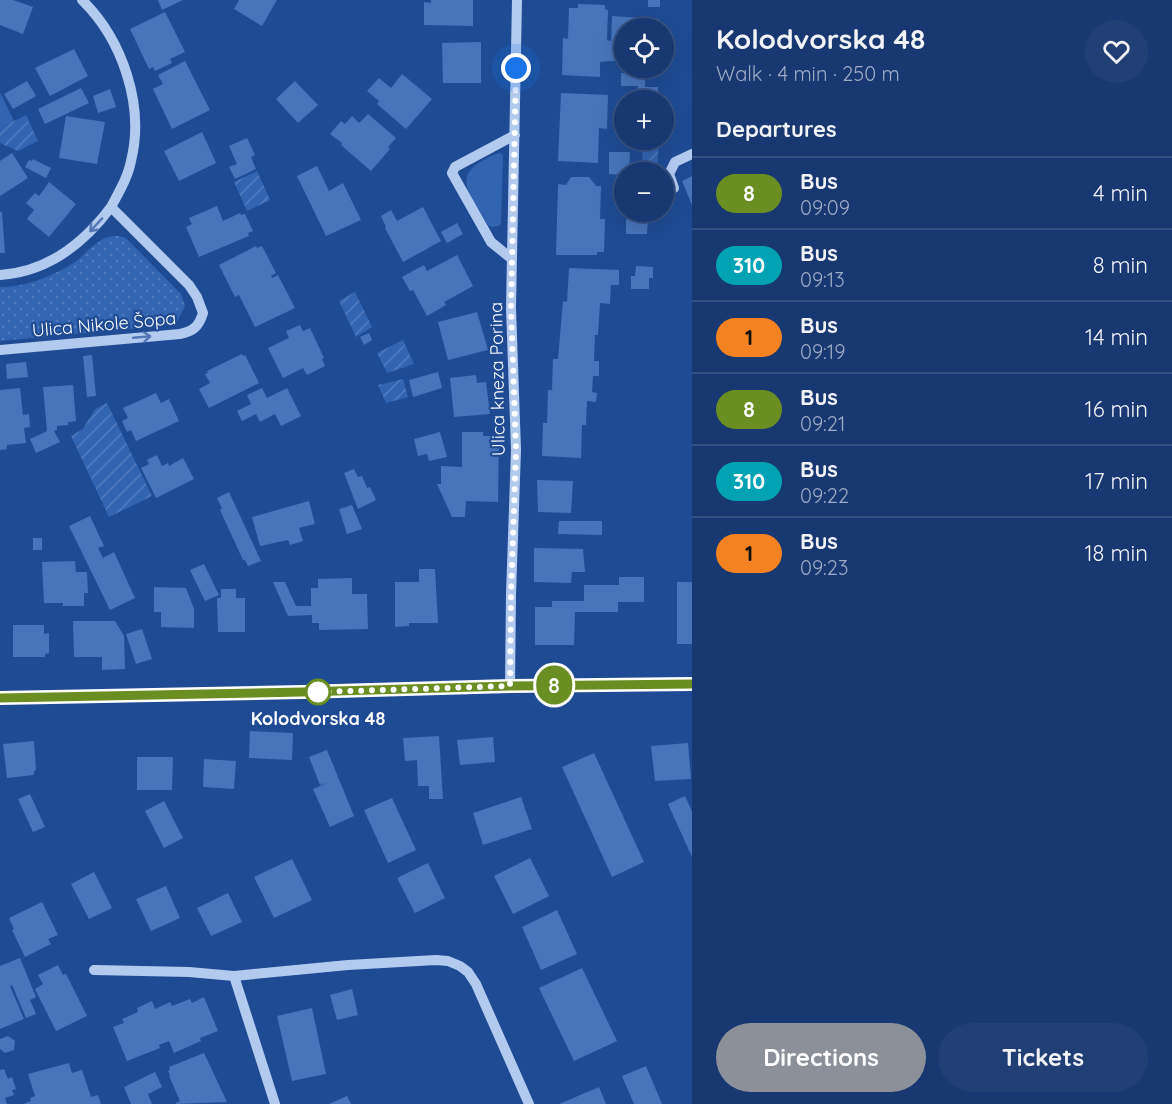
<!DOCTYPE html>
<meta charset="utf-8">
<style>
body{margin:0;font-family:Quicksand,sans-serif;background:#203f75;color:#f1f3f6;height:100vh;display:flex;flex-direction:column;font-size:22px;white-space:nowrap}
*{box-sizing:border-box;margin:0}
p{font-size:20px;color:#9eacc3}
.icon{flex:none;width:33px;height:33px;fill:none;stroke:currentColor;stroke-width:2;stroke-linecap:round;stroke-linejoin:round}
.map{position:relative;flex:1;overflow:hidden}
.panel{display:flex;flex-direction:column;background:#173870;width:480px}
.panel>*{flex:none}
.badge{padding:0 12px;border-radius:20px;font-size:21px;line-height:39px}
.tools{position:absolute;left:614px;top:18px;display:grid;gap:12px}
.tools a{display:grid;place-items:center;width:60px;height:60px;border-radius:50%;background:#173870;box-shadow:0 6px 24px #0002,0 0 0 2px #365283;font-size:30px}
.you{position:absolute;width:30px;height:30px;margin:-15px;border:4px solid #fff;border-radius:50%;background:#1a73e8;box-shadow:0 0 0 9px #1a73e833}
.map>.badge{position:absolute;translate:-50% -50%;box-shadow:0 0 0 3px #fff}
h2{padding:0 24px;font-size:22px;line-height:54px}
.round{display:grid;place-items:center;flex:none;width:63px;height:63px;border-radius:32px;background:#203f75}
.summary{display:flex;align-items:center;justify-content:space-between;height:102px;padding:0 24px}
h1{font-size:28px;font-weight:700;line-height:45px}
.primary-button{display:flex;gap:12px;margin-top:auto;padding:12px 24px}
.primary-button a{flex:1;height:69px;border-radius:36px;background:#8c9099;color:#fff;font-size:24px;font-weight:700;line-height:69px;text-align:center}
.primary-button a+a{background:#203f75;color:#f1f3f6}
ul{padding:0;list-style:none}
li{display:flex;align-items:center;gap:18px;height:72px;padding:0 24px;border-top:2px solid #365283}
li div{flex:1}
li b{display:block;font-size:22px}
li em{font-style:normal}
li .badge{min-width:66px;font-weight:700;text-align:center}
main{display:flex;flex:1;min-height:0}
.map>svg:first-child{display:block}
</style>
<main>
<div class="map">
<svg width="692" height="1104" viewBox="0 0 692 1104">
<defs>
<pattern id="park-dots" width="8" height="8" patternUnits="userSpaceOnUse" patternTransform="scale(1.5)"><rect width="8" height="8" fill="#3364b2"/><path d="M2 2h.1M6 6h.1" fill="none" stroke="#527bbe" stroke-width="1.8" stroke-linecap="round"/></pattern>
<pattern id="garden-furrows" width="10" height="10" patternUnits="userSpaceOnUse" patternTransform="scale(1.5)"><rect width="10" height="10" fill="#3364b2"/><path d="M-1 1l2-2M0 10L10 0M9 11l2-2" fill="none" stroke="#527bbe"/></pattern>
</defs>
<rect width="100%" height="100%" fill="#1f4b95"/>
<!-- grass -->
<path fill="#3364b2" d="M0,92L14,121L0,128Z
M500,153L503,155L501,223L499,226L492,227L488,225C475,203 450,178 482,161C488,158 493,154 500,153Z"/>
<!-- park -->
<path fill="url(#park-dots)" d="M119,236L126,238L181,294L185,306L177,322L159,326L0,341V287C25,287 51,277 72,264C89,253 97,235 119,236Z"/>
<!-- garden -->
<path fill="url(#garden-furrows)" d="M26,115L38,141L18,151L0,143V128Z
M643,140H659L657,172H642Z
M257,171L270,200L247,211L234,182Z
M355,292L372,327L356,337L339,301Z
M403,340L414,364L387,373L377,353Z
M403,379L408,397L386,403L378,385Z
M107,403L152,496L109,517L71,436L83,429L95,409Z"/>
<!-- building -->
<path fill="#4774bb" d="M0,0H13L33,7L23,34L0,25Z
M158,0H183L162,10Z
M239,0H277L262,26L234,9Z
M431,0H473V26L424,25V2L431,3Z
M648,0H660V7H648Z
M578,4L605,5V9L608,10L607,40L611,41L612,16L659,19V28H624V60L600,62V77L562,75L563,38L568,39L569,8H578Z
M165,12L185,52L170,59L172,63L155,71L153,67L149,69L130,29Z
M481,42V83H443L442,43Z
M74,49L88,76L50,96L35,68Z
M185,61L210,110L172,129L153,89L163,84L158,75Z
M621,73L645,74V87H658V100H637L638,86H621Z
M402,74L432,99L406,129L377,104L379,101L367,91L379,78L391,88Z
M27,81L36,96L13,109L4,94Z
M295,81L318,105L298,123L276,99Z
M81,88L89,103L45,124L38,109Z
M110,89L116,107L98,113L93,96Z
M561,93L608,95L607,129L599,128L598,163L558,161Z
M368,114L396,138L388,147L390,149L371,171L341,145L342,143L330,134L341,121L345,124L352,116L359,123Z
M66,116L105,122L97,164L59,158Z
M202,132L216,163L179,181L164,151Z
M247,138L255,155L251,157L256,169L235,179L229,167L237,164L229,146Z
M609,152H630L629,172H624V175L609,174Z
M12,153L28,178L0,196V161Z
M33,159L51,168L46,178L25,167L29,160L32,161Z
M317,166L329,191L343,183L361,220L326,236L297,176Z
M692,176V205L682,181Z
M571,177H589L596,186H601L600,219H605L604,252H597V255H556L558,184L566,185Z
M49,182L76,204L49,237L27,219L34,210L26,203L35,193L39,196Z
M217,206L223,221L240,213L241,215L245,214L253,231L248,233L249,236L199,257L186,227L192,224L189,218Z
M423,207L441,241L403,262L385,228L386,227L381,216L391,210L397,221Z
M0,212H2L5,253H0Z
M626,219L648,220L647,234H626Z
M457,223L463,234L447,243L441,232Z
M256,246L257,248L262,246L276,273L271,276L272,278L278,275L295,308L255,327L239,295L235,297L219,265Z
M457,255L473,286L444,302L446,305L427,316L413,290L410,291L402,277L424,265L427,271Z
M636,266L653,267V278H649V289H631V276H635Z
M569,268L619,270V285H611L610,304L600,303L598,335H595L594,361H599V376H593L592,392L597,393L596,402L587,401L586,425H582L581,458L542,456L543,423H547L548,390H552L553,359H558L563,301L567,302Z
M477,312L488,350L448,360L438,322Z
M300,325L303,331L310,328L324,358L322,359L325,366L307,375L303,368L283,378L268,348L289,338L286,331Z
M369,333L372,340L364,345L360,337Z
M242,354L243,356L245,355L259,383L209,408L199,389L210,383L205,374L208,373L207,371Z
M92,355L96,396L87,397L83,356Z
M26,362L28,377L7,379L6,364Z
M438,372L442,388L413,397L409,380Z
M476,375L477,383L486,382L490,414L454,417L450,378Z
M73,385L76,421L68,422V425L57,426V430L54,431L60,442L36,453L30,439L47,431L43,387Z
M20,388L23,415L29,414L30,427L24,428L26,443L7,445V449L0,450V390Z
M262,388L267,398L287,388L301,416L281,426L275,414L260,422L256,414L242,421L237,411L251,404L247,395Z
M156,393L161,403L169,399L179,421L136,441L131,430L127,432L122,421L128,418L123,408Z
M440,432L447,457L429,461L427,454L418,456L414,439Z
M462,432H483V436H499L498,502L466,501L465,517H452L437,484H441V466L462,467Z
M157,455L162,466L168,463L169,466L183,458L194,479L156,498L141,468L149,464L147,460Z
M354,469L358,477L362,476L367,488L370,487L376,500L358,509L344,473Z
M537,480L573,481L571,513L538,512Z
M229,492L261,561L248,566L245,560H243L220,510L222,508L217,498Z
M309,501L315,524L299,528L303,541L290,545L288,540L260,546L252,517Z
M352,505L362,529L347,534L339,509Z
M90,516L104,546L98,548L103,558L114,552L135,598L110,610L69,526Z
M559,521H602V535L558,534Z
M33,538H42V550H33Z
M534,548L583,549L585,572H572L571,583L534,582Z
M75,561L76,572H87L88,593H84V606H63V603H44L42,562Z
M204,564L219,595L205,601L190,570Z
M419,569H435L438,623H409V626L395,627V582H419Z
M619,577H644V602H618V612H575L574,645H535V607H552V601H584V585H619Z
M352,578V594H367L368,629L319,630V623H312V615L288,616L273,582H285L296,606H311V588H318V579Z
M677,582H692V644H677Z
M154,587L186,588L194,609V628L161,627V612H154Z
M221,589H236V598H245V632H218L217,598H221Z
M73,621H115L124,636L125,669L102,670V657H74Z
M13,625H44V634L49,633V653L45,654V657H13Z
M142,629L152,659L136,664L126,634Z
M250,731L293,733L292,760L249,758Z
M439,736L443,799H429V786H418L417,760L405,761L403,738Z
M493,737L495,762L460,765L457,740Z
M34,741L36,770L34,771V775L7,778L3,744Z
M688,743L691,779L655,781L651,746Z
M327,750L354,816L330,827L313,789L327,783L320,785L309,757Z
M594,753L644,862L612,877L562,767Z
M137,757H173L172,790H137Z
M204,759L236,761L234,789L203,787Z
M30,794L45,827L33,832L18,799Z
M685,796L692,811V857L668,804Z
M521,797L532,829L483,845L473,813Z
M392,798L416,850L388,863L364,810Z
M164,801L183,838L164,848L145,811Z
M530,858L549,896L513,914L494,876Z
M292,859L312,900L274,918L254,877Z
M428,863L445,898L415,913L397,878Z
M94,872L112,908L89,919L71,884Z
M166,886L180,918L151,931L136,899Z
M228,893L242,922L211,936L197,908Z
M42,902L58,935L48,939L51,944L25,957L12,930L14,929L9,918Z
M557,910L577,954L541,970L522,927Z
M20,958L36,997L30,1000L36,1014L26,1018L12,985L10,986L24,1019L0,1029V966Z
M58,965L63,975L66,974L87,1016L56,1031L35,989L43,984L38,975Z
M582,968L617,1041L574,1061L539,988Z
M352,989L358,1015L337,1020L330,995Z
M204,997L218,1031L200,1038L201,1041L174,1053L169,1041L159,1045L160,1048L127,1061L113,1027L124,1023L122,1019L138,1012L137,1008L152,1001L155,1009L170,1002L172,1006L190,999L192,1003Z
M312,1008L326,1074L292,1081L277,1016Z
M8,1036L15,1041L14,1050L5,1053L0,1049V1039Z
M204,1053L227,1102L174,1104L180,1101L169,1076L170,1075L168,1071L170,1070L169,1067Z
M69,1063L72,1073L82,1070L91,1097L98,1095L101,1104H23L31,1101L30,1098L35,1096L28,1074Z
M646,1066L662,1104H634L622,1076Z
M4,1069L8,1079L12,1077L16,1089L12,1090L14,1095L5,1098L7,1104H0V1070Z
M155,1072L162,1087L148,1094L152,1104H131L124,1087Z
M599,1087L606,1104H559Z
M347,1096L351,1104H329Z"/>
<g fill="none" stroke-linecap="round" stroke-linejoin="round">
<!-- minor -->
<path stroke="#b2caee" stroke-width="10" d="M82,0C122,39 145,105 131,161C128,177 119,192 111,207
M674,188L669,174L675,162L692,154
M512,259L491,242L452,173L455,167L515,135
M0,275C47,272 84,243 111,207L189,285L197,297L203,313C199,326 194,331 180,334L0,350
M510,686L511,594L516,450L511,308L517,0
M0,698C231,693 461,686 692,684
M94,970L189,972L234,976L348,965L436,960L448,961L460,966L468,972L476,984L529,1104
M234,976L275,1104"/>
</g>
<!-- one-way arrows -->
<defs><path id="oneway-shaft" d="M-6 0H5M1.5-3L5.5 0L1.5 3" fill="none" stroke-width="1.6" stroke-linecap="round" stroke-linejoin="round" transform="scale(1.5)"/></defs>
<g stroke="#5277b4">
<use href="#oneway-shaft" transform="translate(96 225) rotate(133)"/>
<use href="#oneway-shaft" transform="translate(142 337) rotate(-5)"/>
</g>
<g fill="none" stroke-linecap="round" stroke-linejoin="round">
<!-- line casing -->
<g stroke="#fff" stroke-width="14">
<path id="line" d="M0,698L302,692L510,686L692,684"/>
</g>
<!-- line -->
<use href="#line" stroke="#6b8e23" stroke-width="9"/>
<!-- walk -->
<path stroke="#fff" stroke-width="6" stroke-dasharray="0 10.8" d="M318,692L510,686L511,594L516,450L511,308L516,68"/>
</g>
<!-- markers -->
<circle fill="#fff" stroke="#6b8e23" stroke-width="3" cx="318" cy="692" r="12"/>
<g text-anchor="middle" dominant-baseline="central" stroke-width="4.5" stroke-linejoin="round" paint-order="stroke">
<!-- street labels -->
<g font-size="18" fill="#fff" stroke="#1f4b95">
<text transform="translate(104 324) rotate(-5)">Ulica Nikole Šopa</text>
<text transform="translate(497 379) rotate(-91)">Ulica kneza Porina</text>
</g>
<!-- stop labels -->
<g font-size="18" font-weight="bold" fill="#fff" stroke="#1f4b95">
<text x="318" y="718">Kolodvorska 48</text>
</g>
</g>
</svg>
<div class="tools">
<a><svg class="icon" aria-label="locate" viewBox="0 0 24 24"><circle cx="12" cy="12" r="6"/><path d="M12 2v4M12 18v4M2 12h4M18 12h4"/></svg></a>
<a>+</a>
<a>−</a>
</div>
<div class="you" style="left:516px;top:68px"></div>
<b class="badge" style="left:554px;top:685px;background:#6b8e23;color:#fff">8</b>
</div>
<section class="panel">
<div class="summary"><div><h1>Kolodvorska 48</h1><p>Walk · 4 min · 250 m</p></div><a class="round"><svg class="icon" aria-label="heart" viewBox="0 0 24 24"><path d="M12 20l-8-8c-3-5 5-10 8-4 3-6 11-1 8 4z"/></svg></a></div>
<h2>Departures</h2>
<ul>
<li><span class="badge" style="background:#6b8e23;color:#fff">8</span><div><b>Bus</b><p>09:09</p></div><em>4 min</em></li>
<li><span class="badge" style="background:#00a3b4;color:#fff">310</span><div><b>Bus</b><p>09:13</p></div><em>8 min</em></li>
<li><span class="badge" style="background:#f58220;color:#111">1</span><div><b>Bus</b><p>09:19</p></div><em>14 min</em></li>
<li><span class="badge" style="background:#6b8e23;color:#fff">8</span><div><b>Bus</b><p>09:21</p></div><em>16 min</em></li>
<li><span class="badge" style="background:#00a3b4;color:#fff">310</span><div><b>Bus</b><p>09:22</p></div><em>17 min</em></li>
<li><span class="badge" style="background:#f58220;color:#111">1</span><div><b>Bus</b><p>09:23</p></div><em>18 min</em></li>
</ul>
<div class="primary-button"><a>Directions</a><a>Tickets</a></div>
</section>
</main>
